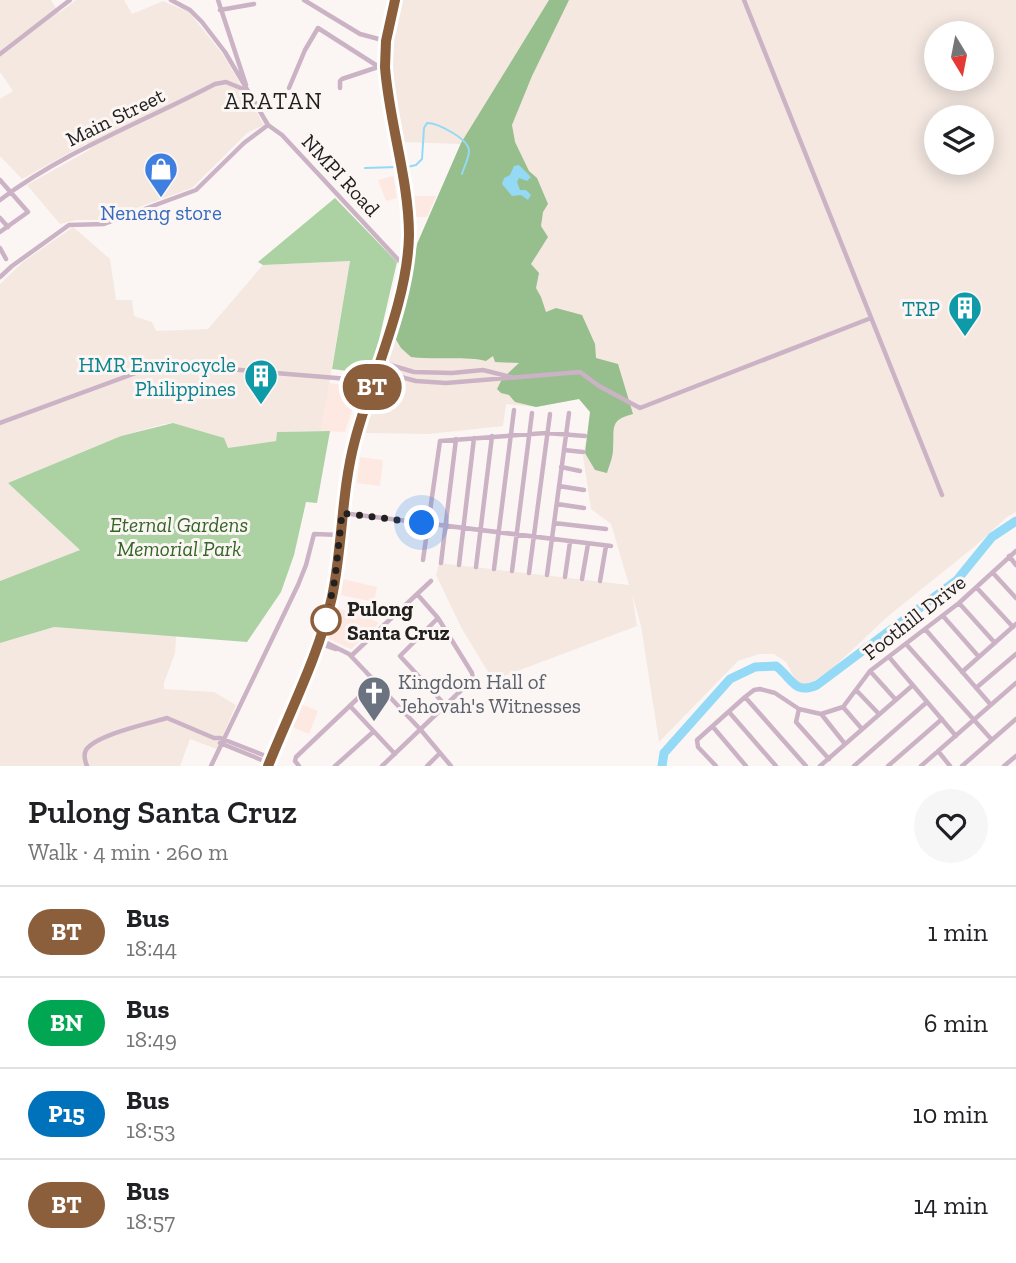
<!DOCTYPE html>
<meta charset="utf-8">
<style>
body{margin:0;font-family:"Zilla Slab",serif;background:#f6f6f6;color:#202124;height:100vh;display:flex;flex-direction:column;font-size:26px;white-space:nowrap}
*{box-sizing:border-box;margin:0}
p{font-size:23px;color:#757577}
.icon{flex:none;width:38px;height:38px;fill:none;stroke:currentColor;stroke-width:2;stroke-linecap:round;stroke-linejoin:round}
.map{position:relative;height:766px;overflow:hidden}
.panel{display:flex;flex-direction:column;background:#fff;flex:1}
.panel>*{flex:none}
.badge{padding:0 14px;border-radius:23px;font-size:24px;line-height:46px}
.needle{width:46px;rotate:170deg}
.fabs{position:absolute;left:924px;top:21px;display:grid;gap:14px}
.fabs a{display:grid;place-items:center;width:70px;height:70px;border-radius:50%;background:#fff;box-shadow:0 4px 18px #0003;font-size:35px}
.you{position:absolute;width:35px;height:35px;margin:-18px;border:5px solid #fff;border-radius:50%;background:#1a73e8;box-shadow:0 0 0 10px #1a73e833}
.map>.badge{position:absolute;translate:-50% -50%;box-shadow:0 0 0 4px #fff}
.round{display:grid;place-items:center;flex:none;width:74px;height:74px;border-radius:37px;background:#f6f6f6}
.head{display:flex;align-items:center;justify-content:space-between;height:119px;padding:0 28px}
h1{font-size:33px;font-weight:600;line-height:52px}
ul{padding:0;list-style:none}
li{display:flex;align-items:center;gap:21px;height:91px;padding:0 28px;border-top:2px solid #e0e0e0}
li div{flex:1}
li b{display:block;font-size:26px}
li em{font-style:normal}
li .badge{min-width:77px;font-weight:700;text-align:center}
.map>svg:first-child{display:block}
</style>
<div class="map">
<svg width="1016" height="766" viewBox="0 0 1016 766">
<rect width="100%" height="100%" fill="#fbf6f4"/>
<!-- commercial -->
<path fill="#fde9e1" d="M393,176L397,198L386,201L378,180Z
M412,196H436L427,217H415Z
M329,383L360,387L345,432L321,431Z
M360,457L383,460L380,486L357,483Z
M343,579L377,587L374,602L340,595Z
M335,608L361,614L379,623L351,649L327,638Z
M301,704L318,711L309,734L292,727Z"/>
<!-- built -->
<path fill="#f4e8e1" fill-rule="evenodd" d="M0,0H51L59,13L76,0H124L132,14L163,1L189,12L224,56L264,125L247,133L192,188L103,220H76L60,224L27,185L91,149L87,143L22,179L0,156V99L13,91L0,72Z
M401,0H1016V512L1007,517L974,547L887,617L833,668L812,682L798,685L786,662L774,654H759L738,661L659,742L641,626L632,594L637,626L493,680L462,629L436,575L439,563L629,585L611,524L591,509L583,456L591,412L579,399L536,407L506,404L503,426L429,434L365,433L395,338L417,244L461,144L402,142L392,76V45ZM936,33H982V79H936ZM936,117H982V163H936Z
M73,227L110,259L116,300H132L134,316L152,322L156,331L208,329L263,265L350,261L321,431L277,432L276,441L227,449L173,423L164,424L121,436L8,483L80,550L0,581V284L23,262Z
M54,627L176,636L175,653L164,683V689L214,692L236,705L217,749L190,739L180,766H0V643Z"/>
<!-- green -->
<path fill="#acd1a3" d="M335,198L397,262L371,374L332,369L350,261L263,265L258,262Z
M173,423L224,438L228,448L276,441L277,432L330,431L317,503L306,502L294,555L281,592L247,642L54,627L0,643V581L80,550L8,483L121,436Z"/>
<!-- forest -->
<path fill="#97be8d" d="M549,0H569L532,76L512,125L515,142L529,171L537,178L548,204L543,212L541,226L548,237L531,264L539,273L536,288L541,297L546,312L556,308L582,315L595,344L596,358L618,364L633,414C608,420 615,429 613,450C613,457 609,466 607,473L595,470L585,453L590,412L579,399L536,407L515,402L509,395L501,393L497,389L502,379L519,363L495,362L493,356L486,361C470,356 432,360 411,357L401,348L395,338L417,244L461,143Z"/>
<!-- water -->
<path fill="#94d9f5" d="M519,165L531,177L527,181L519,178L517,182L520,190H526L531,195L528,200L521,195L512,196L502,184L504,178L510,175L514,166Z"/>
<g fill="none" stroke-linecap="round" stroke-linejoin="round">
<!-- stream -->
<path stroke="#94d9f5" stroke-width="2" d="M365,168L397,167
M403,168L416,165L422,159L424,128L427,123C438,123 469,139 469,151C469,158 464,167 462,174"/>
<!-- river -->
<path stroke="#94d9f5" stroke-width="9" d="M662,766L664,753L730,679L755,667L776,666C793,679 794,695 817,685L957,580L992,537L1016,521"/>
<!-- minor -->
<path stroke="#cbb3c5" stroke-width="4.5" d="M171,0L190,10L202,22L225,52L268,125L282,135L404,266
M218,0L246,85
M304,0L360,34L386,41
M744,0L942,495
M220,10L254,4
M0,54L70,0
M289,88L305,50L318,28L379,67H385
M340,88V81L342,79L378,67
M0,180L28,212L0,232
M0,200C65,151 143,122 215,84L226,82L248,91
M0,218L8,227
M0,248L6,259
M0,277L12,266L69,225L104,224L196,190L244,143L268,125
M380,362L414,372L452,373L483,370L511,377
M378,371L416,381L446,383L580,372L599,386L640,408L871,318
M342,380L372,385
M0,423L152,367H203L373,381
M564,450L583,452
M561,467L580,471
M559,486L584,490
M557,504L584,508
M342,513L611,546
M554,523L606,529
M1009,556L1016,565
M423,560L440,441L546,433L585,436
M441,563L456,439
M459,565L474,438
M476,567L492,436
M494,569L514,410
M512,571L532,413
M529,573L550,414
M993,573L1016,598
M547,575L569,413
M565,577L570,542
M582,579L588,544
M600,581L606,546
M977,588L1013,627
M959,603L995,643
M943,616L979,657
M438,618L400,656L447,707
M925,629L991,705
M319,639L349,654L420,729L451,766
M318,643L336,649
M906,644L992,740
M351,656L431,581
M889,657L956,736
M870,671L896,700
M962,672L1016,624
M976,688L1016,654
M856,690L879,714
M745,697L806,766
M350,706L395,754
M843,707L862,729
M799,709L796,722L829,759
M729,712L776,766
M822,715L845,744
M713,727L746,766
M220,743L269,763
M938,751L950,766
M87,766C85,761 83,755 86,750C95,735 150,723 167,718L214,738H220L271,758
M211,766L298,585L306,565L314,534L340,535
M299,766L295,761L296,757L376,681
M335,766L373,732
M382,766L473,679L472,673L438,618L417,594
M427,766L440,753
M716,766L698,747L697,740L745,697L754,690L760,689L775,693L799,709L821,714L843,707L870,671L959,603L1016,551
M820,766L913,685
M854,766L927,702
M888,766L942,719
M921,766L1016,683
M962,766L1016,719
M1004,766L1016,756"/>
<!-- primary -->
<path stroke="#a37a99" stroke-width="7" d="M268,766L326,620L335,579L346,485L352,453L363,410L389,334L405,267L408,224L385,67L386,41L395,0"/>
</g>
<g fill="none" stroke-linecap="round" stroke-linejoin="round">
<!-- line casing -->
<g stroke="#fff" stroke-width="16">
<path id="line" d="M268,766C290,711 319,655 332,597C343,545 341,492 355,440C372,376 408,301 409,235C409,180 389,122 385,67L386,41L395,0"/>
</g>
<!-- line -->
<use href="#line" stroke="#8b5e3c" stroke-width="10"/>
<!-- walk -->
<path stroke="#232120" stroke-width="7" stroke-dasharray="0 12.6" d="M326,620L335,579L342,513L422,523"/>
</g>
<!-- icons -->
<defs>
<g id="shop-pin" transform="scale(1.75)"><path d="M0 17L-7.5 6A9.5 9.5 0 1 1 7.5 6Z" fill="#3f7fe0" stroke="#fbf6f4"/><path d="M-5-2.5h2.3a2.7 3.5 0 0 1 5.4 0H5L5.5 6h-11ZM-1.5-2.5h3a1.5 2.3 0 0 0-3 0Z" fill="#fff"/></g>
<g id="building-pin" transform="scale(1.75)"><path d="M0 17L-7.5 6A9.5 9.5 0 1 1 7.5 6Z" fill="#0f9aa8" stroke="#fbf6f4"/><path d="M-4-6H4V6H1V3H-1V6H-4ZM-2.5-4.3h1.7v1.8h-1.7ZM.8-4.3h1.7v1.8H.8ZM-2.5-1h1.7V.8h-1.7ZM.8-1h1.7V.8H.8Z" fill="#fff"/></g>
<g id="church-pin" transform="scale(1.75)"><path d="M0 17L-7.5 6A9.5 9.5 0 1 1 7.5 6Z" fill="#6b7280" stroke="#fbf6f4"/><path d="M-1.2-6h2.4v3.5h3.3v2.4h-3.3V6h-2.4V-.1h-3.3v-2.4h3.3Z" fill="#fff"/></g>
</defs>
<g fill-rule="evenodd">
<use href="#shop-pin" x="161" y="169"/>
<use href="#building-pin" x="965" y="308"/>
<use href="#building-pin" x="261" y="376"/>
<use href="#church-pin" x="374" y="693"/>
</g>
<!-- markers -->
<circle fill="#fff" stroke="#8b5e3c" stroke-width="3.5" cx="326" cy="620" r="14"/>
<g text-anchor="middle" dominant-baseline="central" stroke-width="6" stroke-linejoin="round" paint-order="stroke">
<!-- street labels -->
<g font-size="21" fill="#232120" stroke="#fbf6f4">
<text transform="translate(115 117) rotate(-26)">Main Street</text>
<text transform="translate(341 175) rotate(47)">NMPI Road</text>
<text transform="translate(914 617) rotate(-38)">Foothill Drive</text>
</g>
<!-- shop labels -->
<g font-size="21" fill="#366cbe" stroke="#fbf6f4">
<text x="161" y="212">Neneng store</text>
</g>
<!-- culture labels -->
<g font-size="21" fill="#0d838f" stroke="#fbf6f4" text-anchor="end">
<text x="940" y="308">TRP</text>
<text x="236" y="364">HMR Envirocycle<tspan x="236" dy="24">Philippines</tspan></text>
</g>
<!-- park labels -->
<g font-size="21" font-style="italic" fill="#336526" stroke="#fbf6f4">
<text x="179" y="524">Eternal Gardens<tspan x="179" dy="24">Memorial Park</tspan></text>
</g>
<!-- stop labels -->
<g font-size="21" font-weight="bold" fill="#232120" stroke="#fbf6f4" text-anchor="start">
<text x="347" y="608">Pulong<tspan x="347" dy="24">Santa Cruz</tspan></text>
</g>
<!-- worship labels -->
<g font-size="21" fill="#5b616d" stroke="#fbf6f4" text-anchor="start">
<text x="398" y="681">Kingdom Hall of<tspan x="398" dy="24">Jehovah's Witnesses</tspan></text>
</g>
<!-- neighbourhood labels -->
<g font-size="23" letter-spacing="2" fill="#232120" stroke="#fbf6f4">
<text x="274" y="101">ARATAN</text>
</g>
</g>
</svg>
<div class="fabs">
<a><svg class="needle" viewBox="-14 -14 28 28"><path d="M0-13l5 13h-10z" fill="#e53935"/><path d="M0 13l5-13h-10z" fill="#757577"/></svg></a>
<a><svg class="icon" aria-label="layers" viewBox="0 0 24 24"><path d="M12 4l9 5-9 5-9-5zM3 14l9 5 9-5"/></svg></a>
</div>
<div class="you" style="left:422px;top:523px"></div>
<b class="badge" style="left:372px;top:387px;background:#8b5e3c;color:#fff">BT</b>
</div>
<section class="panel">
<div class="head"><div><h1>Pulong Santa Cruz</h1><p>Walk · 4 min · 260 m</p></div><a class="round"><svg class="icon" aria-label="heart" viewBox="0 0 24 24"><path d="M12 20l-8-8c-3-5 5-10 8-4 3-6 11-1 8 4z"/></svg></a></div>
<ul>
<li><span class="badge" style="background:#8b5e3c;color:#fff">BT</span><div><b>Bus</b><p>18:44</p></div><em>1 min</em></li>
<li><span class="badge" style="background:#00a651;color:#fff">BN</span><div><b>Bus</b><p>18:49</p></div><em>6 min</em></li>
<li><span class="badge" style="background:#0072bc;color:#fff">P15</span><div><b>Bus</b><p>18:53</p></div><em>10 min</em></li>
<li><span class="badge" style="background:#8b5e3c;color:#fff">BT</span><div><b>Bus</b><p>18:57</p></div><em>14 min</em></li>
</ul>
</section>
